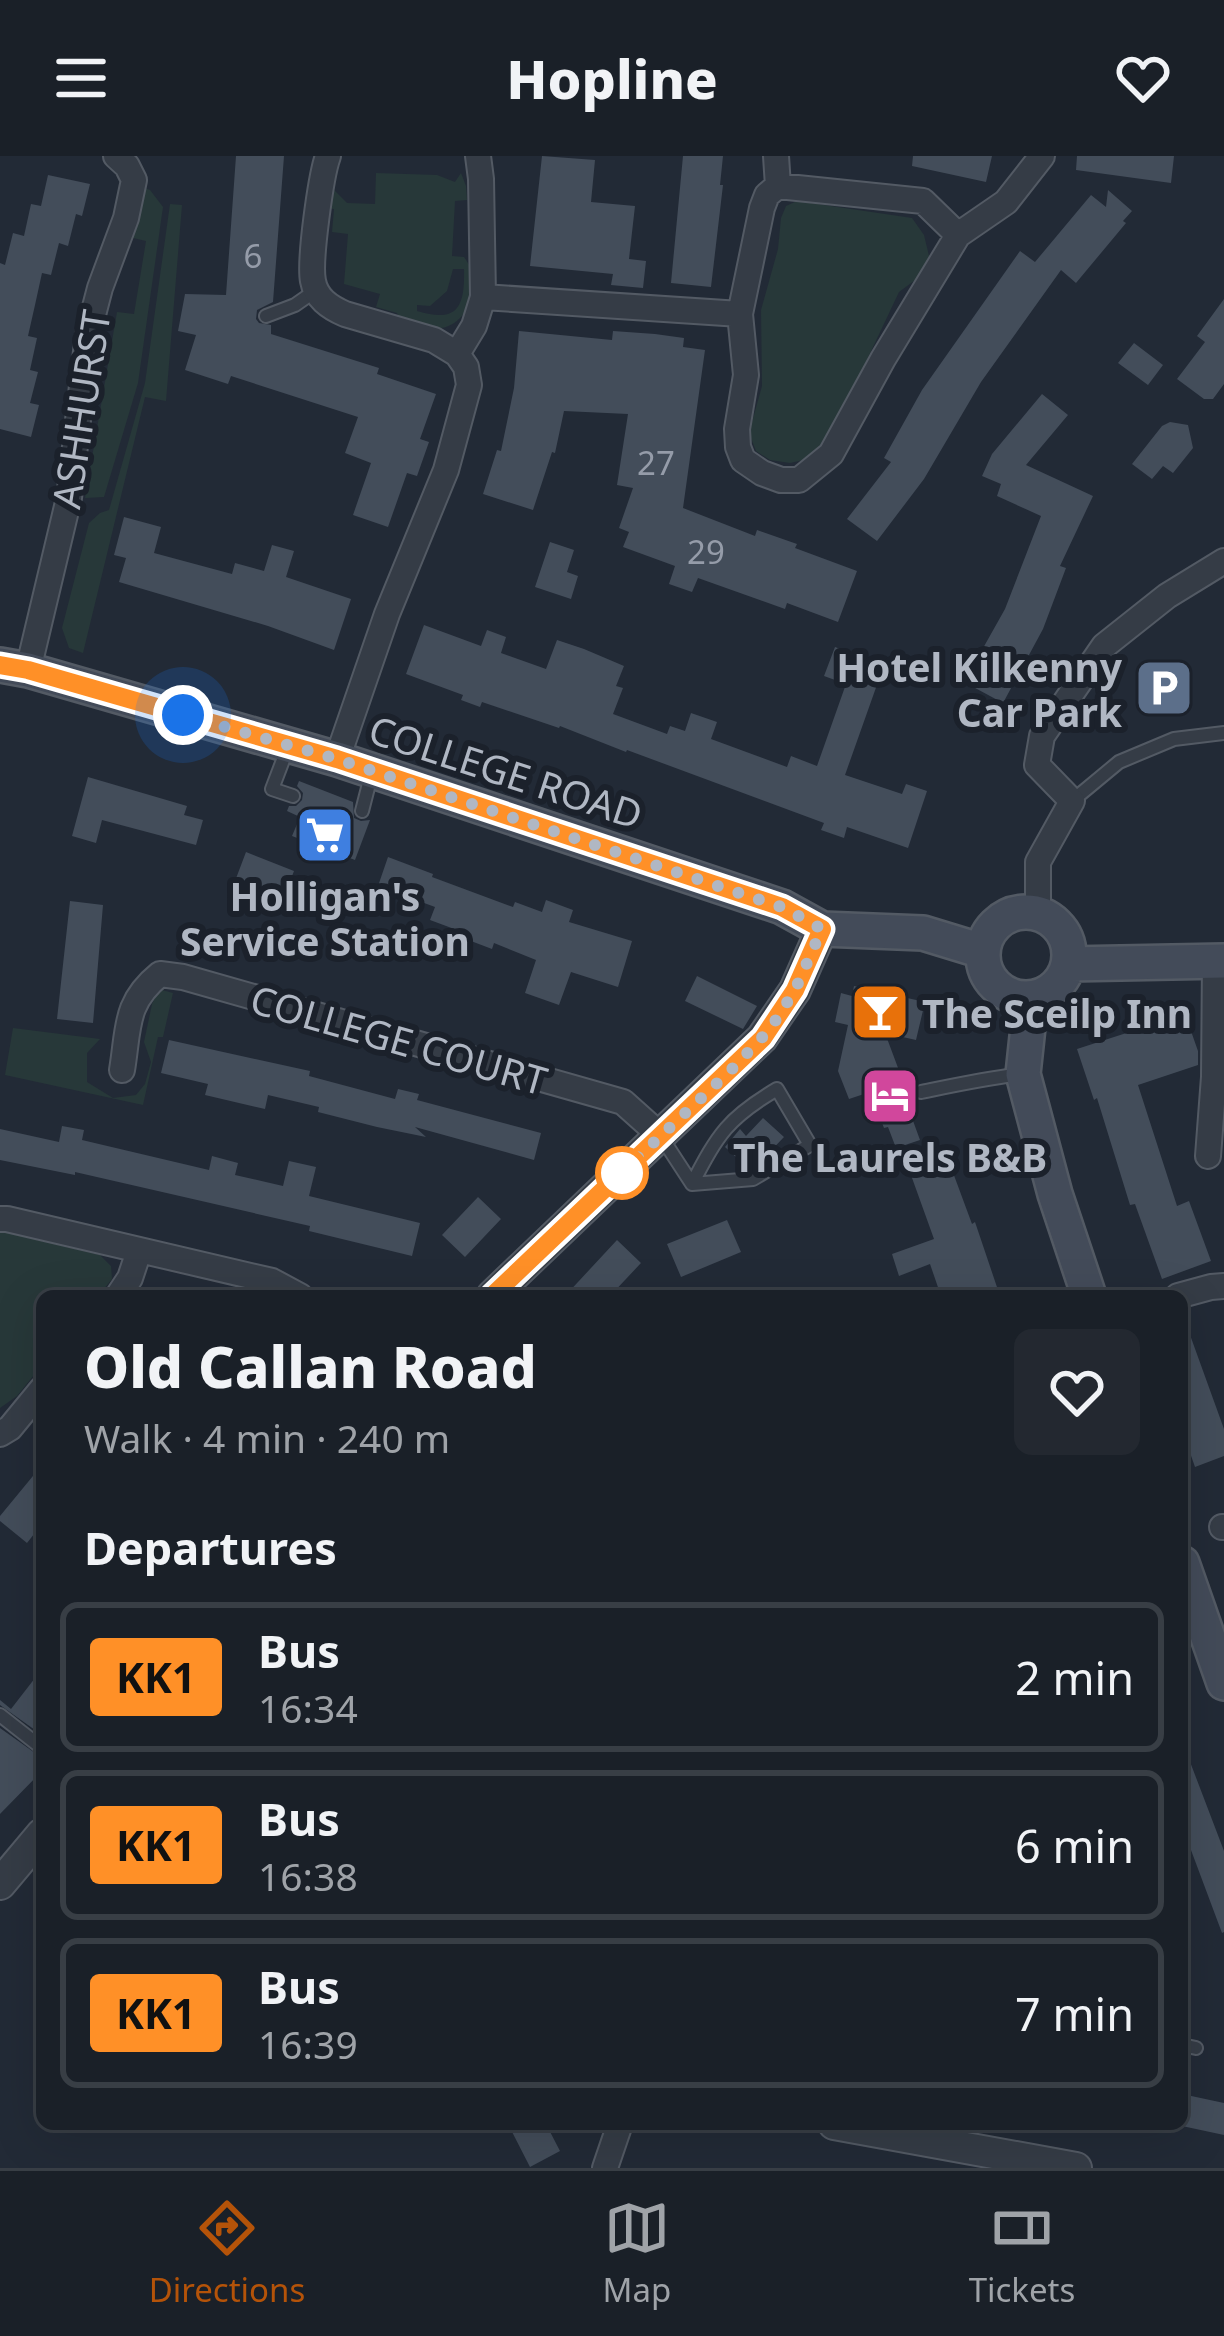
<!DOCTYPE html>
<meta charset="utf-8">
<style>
body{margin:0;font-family:"Noto Sans",sans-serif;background:#232830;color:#f1f3f6;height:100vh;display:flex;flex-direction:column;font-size:45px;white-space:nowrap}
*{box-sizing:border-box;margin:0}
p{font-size:39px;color:#9fa3a8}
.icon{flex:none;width:66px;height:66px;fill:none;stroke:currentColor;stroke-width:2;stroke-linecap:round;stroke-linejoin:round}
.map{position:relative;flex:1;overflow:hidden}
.side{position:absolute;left:36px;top:1134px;width:1152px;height:840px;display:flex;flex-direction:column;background:#1a2028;border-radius:18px;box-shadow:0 12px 48px #0002,0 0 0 3px #383e45}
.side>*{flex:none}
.badge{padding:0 24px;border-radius:9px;font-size:42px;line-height:78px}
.you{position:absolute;width:60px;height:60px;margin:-30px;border:9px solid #fff;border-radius:50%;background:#1a73e8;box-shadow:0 0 0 18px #1a73e833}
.map>.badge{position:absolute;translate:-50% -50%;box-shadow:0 0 0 6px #fff}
h2{padding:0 48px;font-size:45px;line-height:108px}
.round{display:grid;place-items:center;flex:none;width:126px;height:126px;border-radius:18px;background:#232830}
.overview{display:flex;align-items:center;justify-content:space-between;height:204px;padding:0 48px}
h1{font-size:57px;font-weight:800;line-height:90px}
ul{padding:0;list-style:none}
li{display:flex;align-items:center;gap:36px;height:150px;margin:0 24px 18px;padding:0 24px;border:6px solid #383e45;border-radius:18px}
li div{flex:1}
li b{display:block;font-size:45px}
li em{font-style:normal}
li .badge{min-width:132px;font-weight:700;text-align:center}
header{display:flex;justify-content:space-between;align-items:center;height:156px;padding:0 48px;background:#1a2028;font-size:54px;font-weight:800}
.tab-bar{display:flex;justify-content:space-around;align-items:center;height:168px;border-top:3px solid #383e45;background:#1a2028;font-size:33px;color:#9fa3a8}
.tab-bar a{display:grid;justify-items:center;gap:6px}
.tab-bar .current{color:#b45309}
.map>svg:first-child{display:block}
</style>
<header><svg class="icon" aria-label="menu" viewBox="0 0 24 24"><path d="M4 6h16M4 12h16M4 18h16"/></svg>Hopline<svg class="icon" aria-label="heart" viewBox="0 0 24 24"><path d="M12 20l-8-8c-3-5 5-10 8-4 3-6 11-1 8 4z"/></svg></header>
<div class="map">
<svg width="1224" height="2012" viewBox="0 0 1224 2012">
<rect width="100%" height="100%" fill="#222a36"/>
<!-- green -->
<path fill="#273839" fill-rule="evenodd" d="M376,17L437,19L455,26L461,17L466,30L467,44L455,45L452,100L464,101C470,110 476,118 475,128C474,147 460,170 441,172C428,174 414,169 401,166L397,157L376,151L380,138L344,128L348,78L332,76L334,53L327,52L328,28L347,47L375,48ZM453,113H464C465,152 457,167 417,155V149L430,150L447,135Z
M142,31L150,34L163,51L138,227L104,341L85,342L117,156L134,158L146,85L129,81Z
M797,45L912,62L924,79L930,104L926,116L899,136L829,284L808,303L790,307L770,304L756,295L749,277L762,230L761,154L778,93L781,62L786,50Z
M170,48L182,49L166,245L145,241L83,497L69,492L62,472L89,367L100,357L109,354L145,227Z
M162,834L173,837L163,881H158L143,949L5,919L13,872L100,883L87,897V926L113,942L136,939L145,928L151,906L144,886L152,848L158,836Z
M0,1075L100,1099L111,1110L112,1123L98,1140H42V1209L17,1240L0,1252Z"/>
<!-- building -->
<path fill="#434d5a" d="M236,0H284L273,146L257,154L256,163L259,167L271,169V178L379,212L377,218L436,238L420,283L429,286L417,320L407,317L388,371L353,359L371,307L345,297L358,261L231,220L228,228L185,214L196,179L178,175L185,138L226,139Z
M542,0L595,4L591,46L635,50L629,103L646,105L643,132L611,129L613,118L530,110Z
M683,0H723L720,29H723L711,131L671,127Z
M913,0H992L986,26L912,10Z
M1077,0H1174L1171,27L1076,14Z
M48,19L90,28L82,60L76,58L68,90L59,87L51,119L42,117L35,149L28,180L37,182L30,214L38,216L30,247L39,249L31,281L0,273V107L5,109L13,77L24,80L31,48L41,50Z
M1108,34L1132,55L1123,65L1126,67L1076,127L1061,114L981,226L924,323L877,385L847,363L891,306L884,302L922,234L1020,95L1035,106L1091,39L1106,51Z
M1224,143V228L1213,243H1204L1177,223L1205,186L1197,180Z
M519,175L612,184L613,175L655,178L684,182L683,191L705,194L683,352L755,380L757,374L797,388L795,392L857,415L838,466L787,447L785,453L698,422L692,436L669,428L675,410L623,391L629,376L619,372L633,332L617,329L628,258L564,255L555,297L552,296L533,354L483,338L497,294L501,295L514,232Z
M1134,187L1163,209L1148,229L1118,207Z
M1042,238L1068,259L1026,309L1093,340L1060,410L1066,412L1043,473L1003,547L964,526L1005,453L1041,360L997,340L1001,328L982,320L992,298Z
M1170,266L1188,269L1193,292L1173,317L1163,310L1152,323L1132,308L1162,270Z
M124,361L161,371L154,397L232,418L235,407L264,415L272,389L294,395L286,421L351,443L334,494L268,470L119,426L126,402L114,399Z
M550,386L574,394L567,416L578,420L571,443L535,431Z
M424,469L481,490L487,474L506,481L501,497L546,513L557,484L584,493L624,510L616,530L623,532L613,558L667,578L670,570L685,575L691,557L717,566L711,583L787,611L791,600L817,610L846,528L824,520L835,491L884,509L845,619L902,638L906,628L927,635L908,692L847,671L844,682L821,674L824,667L627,594L626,596L560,570L559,572L482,546L480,551L461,544L463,539L406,518Z
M88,621L187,650L184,659L203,664L196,689L102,664L96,687L72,680Z
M299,625L353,646L354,662L361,665L370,664L355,704L292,680L300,661L287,655L289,650H296L302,644L303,637L297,630Z
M246,696L294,715L280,752L232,733Z
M388,701L433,718L432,721L513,751L515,746L542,756L546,744L573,754L569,766L632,785L618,831L571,816L559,849L525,837L536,804L494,787L492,793L463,782L465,777L430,764L435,751L378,730Z
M70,745L103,749L93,867L57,863Z
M697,820L757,850L743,873L685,845Z
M854,830L925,846L916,884L885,877L916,960L912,962L920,984L896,992L888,971L884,972L870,936L849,943L838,915L848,869L835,866L841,837L852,840Z
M1185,858L1198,895V909L1138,929L1177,1050L1189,1045L1211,1105L1162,1123L1135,1048L1130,1049L1097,942L1094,944L1077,893Z
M169,884L310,915L309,920L395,943L398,933L419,938L417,944L541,977L534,1004L415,971L426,981L377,971L318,956L319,951L268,939L265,953L205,939L208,928L161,917Z
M763,962L784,981L760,1006L749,1013L725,991L740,973L746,980Z
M62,970L84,974L82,984L209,1014L212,1000L238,1007L235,1019L283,1030L289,1005L316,1011L309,1040L420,1067L412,1100L309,1075L310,1070L75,1016V1019L0,1004V973L59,986Z
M945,995L972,1068L975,1066L1000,1140H941L930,1108L899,1120L892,1098L934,1083L907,1008Z
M478,1041L501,1063L465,1101L442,1079Z
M727,1064L741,1096L681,1121L667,1088Z
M617,1084L641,1107L610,1140H565Z
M1185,1165L1224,1273V1300L1195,1311L1182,1274V1166Z
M42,1309V1368L27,1387L0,1365V1360Z
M42,1513V1579L0,1549V1544L11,1553Z
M0,1572L42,1602V1615L0,1658Z
M1182,1590H1184L1224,1695V1776L1222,1777L1182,1670Z
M1182,1938L1224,1947V1979L1182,1970Z
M508,1968H546L560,1995L530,2011Z"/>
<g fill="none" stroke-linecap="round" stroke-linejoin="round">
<!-- service casing -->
<g stroke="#535a64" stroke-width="16">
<path id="service" d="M266,160L295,149L315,135
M288,591L272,633L293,640
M1072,645L1119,606L1174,583L1224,577
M362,655L372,616
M921,936C955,929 987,922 1022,918
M662,982L692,1028L753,1023L810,989L777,933C728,962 718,978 692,1028
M0,1559L42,1592
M1182,1889L1196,1892"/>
</g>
<!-- minor casing -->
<g stroke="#535a64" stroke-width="28">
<path id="minor" d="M328,0C321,19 309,105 313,125C316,142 329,151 345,158L434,184L457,198L466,211L469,229L446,314L387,458L337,603
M776,0L778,30
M778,30L923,45L958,79L883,203L831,298L799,324H781L762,317L743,304L738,291L737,273L746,219L740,158L762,52L767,39Z
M958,79L1006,46L1042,0
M483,141L740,158
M457,198L474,170L483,141L481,23L478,0
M28,514L69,342L88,178L100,132L126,62L134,24L127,10L116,0
M1038,757V706L1072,645L1037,609L1042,580L1104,490L1167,440L1224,405
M122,914C129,872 124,847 160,818L183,821L623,946L661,980
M1208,1000L1214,921L1215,805
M0,1063H7L272,1125L300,1140
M118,1140L130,1122L139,1095
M1178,1140L1211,1131L1224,1130
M0,1278L10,1272L42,1233
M1222,1371H1224
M605,2012L620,1968"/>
</g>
<!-- tertiary casing -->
<g stroke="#535a64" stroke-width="34">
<path id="tertiary" d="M492,1140L762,882L795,834L822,773
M0,1728L42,1678
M834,1968L1076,2012"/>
</g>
<!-- secondary casing -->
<g stroke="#535a64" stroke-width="38">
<path id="secondary" d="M0,509L28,514L337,603L782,751L822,773L923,777L982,795
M983 799a43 43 0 1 1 86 0a43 43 0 1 1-86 0Z
M1069,808L1224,805
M1031,843L1023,918L1055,1038L1089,1140
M1182,1407L1224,1527"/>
</g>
<!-- service -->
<use href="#service" stroke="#353c46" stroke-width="12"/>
<!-- minor -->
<use href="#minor" stroke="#353c46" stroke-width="24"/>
<!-- tertiary -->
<use href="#tertiary" stroke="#353c46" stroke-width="30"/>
<!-- secondary -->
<use href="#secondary" stroke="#434b59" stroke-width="33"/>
</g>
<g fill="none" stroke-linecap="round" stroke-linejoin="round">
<!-- line casing -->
<g stroke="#fff" stroke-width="27">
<path id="line" d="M0,509L28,514L337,603L782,751L822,773L795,834L763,882L492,1140"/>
</g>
<!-- line -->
<use href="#line" stroke="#ff9027" stroke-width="18"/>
<!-- walk -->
<path stroke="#b0b7c3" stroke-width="12" stroke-dasharray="0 21.6" d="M183,559L337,603L742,738L782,751L822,773L795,834L770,873L732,913L616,1022L622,1017"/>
</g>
<!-- icons -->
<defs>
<g id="parking-square" transform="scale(3)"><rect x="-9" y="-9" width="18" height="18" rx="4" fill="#5c6f8a" stroke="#1b212b"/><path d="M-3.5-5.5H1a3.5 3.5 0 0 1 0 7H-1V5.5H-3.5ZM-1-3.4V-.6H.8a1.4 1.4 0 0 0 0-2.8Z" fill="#fff"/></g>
<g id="supermarket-square" transform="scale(3)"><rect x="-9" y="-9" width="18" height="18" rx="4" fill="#3f7fe0" stroke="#1b212b"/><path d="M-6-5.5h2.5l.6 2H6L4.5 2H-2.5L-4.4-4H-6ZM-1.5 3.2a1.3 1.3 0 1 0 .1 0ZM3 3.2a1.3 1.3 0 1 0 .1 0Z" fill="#fff"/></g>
<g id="bar-square" transform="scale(3)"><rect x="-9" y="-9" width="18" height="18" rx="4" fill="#e8710a" stroke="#1b212b"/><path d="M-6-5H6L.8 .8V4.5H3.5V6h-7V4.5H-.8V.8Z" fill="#fff"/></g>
<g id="hotel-square" transform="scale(3)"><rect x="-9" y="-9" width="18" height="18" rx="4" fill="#d1479c" stroke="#1b212b"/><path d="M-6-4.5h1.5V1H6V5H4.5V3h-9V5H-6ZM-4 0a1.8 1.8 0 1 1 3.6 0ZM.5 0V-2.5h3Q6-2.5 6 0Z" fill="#fff"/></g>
</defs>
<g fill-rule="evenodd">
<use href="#parking-square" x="1164" y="532"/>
<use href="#supermarket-square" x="325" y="679"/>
<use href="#bar-square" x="880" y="856"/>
<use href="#hotel-square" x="890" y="940"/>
</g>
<!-- markers -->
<circle fill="#fff" stroke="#ff9027" stroke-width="6" cx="622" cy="1017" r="24"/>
<g text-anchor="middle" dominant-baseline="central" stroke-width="12" stroke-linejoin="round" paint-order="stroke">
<!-- number labels -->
<g font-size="33" fill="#959ca9">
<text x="253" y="99">6</text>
<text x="656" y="306">27</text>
<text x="706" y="395">29</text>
</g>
<!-- street labels -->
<g font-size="39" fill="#b0b7c3" stroke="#1b212b">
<text transform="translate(80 253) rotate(-81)">ASHHURST</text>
<text transform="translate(506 615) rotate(18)">COLLEGE ROAD</text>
<text transform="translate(399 883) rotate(16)">COLLEGE COURT</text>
</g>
<!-- poi labels -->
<g font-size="39" font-weight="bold" fill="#b0b7c3" stroke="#1b212b">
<text x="1122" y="510" text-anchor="end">Hotel Kilkenny<tspan x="1122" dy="45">Car Park</tspan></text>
<text x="325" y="739">Holligan's<tspan x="325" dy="45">Service Station</tspan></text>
<text x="922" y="856" text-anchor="start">The Sceilp Inn</text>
<text x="890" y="1000">The Laurels B&amp;B</text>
</g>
</g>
</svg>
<div class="you" style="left:183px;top:559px"></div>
<section class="side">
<div class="overview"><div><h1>Old Callan Road</h1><p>Walk · 4 min · 240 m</p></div><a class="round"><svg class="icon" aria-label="heart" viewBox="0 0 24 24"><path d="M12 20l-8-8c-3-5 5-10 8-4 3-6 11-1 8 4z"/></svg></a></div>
<h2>Departures</h2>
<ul>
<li><span class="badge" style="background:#ff9027;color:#111">KK1</span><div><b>Bus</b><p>16:34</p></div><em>2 min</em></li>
<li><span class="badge" style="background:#ff9027;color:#111">KK1</span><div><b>Bus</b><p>16:38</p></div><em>6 min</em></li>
<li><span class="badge" style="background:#ff9027;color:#111">KK1</span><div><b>Bus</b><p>16:39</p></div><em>7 min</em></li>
</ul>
</section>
</div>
<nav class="tab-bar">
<a class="current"><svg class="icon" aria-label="directions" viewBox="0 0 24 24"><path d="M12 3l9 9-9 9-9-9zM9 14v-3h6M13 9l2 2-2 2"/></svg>Directions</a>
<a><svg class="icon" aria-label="map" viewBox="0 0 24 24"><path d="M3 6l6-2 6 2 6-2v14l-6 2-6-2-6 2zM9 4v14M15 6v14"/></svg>Map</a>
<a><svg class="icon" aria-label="tickets" viewBox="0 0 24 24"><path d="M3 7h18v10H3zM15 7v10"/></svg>Tickets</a>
</nav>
